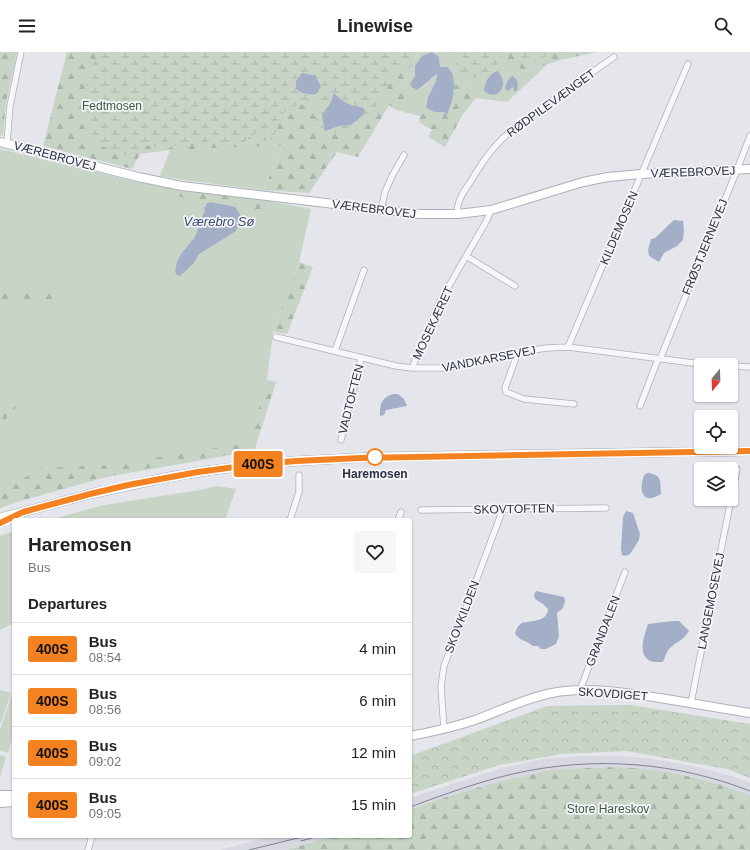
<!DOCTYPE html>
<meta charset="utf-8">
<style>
body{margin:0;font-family:Helvetica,sans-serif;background:#f6f6f6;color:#222;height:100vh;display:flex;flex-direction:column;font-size:15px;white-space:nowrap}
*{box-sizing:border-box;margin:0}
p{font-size:13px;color:#767676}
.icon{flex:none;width:22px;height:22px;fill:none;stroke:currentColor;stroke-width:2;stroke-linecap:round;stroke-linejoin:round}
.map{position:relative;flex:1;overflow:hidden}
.sheet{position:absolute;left:12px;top:466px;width:400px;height:320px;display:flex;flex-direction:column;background:#fff;border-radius:4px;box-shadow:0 1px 3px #0004}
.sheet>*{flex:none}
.badge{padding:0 8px;border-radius:3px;font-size:14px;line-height:26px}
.needle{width:26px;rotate:199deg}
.buttons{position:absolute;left:694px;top:306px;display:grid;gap:8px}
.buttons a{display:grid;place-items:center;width:44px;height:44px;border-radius:4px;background:#fff;box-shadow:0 1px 3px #0004;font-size:20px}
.map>.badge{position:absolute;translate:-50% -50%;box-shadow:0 0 0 2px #fff}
h2{padding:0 16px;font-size:15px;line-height:36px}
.round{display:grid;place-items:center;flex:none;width:42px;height:42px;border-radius:4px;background:#f6f6f6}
.head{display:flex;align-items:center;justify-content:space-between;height:68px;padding:0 16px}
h1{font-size:19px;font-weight:800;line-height:30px}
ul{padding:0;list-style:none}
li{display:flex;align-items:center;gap:12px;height:52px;padding:0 16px;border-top:1px solid #e0e0e0}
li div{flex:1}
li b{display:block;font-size:15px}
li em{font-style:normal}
li .badge{min-width:44px;font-weight:700;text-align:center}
header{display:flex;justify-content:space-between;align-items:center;height:52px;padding:0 16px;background:#fff;font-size:18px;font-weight:800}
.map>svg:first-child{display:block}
</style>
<header><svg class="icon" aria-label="menu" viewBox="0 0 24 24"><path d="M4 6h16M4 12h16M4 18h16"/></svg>Linewise<svg class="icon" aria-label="search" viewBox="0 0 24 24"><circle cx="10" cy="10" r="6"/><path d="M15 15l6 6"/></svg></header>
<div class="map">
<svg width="750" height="798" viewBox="0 0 750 798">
<defs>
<pattern id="forest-firs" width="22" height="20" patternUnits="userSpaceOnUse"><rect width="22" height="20" fill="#c7d4c6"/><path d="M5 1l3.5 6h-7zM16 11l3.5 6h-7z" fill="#abb6ab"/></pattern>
<pattern id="wetland-marsh" width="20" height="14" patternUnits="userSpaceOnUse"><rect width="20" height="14" fill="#c7d4c6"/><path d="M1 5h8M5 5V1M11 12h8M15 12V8" fill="none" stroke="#abb6ab"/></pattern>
<pattern id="park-crowns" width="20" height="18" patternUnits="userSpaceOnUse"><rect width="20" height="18" fill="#c7d4c6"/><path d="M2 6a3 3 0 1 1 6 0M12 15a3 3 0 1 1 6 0" fill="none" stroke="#abb6ab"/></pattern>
</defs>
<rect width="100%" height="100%" fill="#e4e6eb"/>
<!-- built -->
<path fill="#d7d8e0" d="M584,704H623L653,707L693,714L732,724L750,731V743L729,735L691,724L653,718L614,715L585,716L546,719L468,738L410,758V746L502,716L543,707Z
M278,784H333L287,798H220L262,787Z"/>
<!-- grass -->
<path fill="#c7d4c6" d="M419,0H462L459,7L474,11L510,8L525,20L547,13L507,50L476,46L473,35L454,32L453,24L440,15L439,5L415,14V24L423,35L432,26L437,22L436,29L428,45L421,53L420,64L396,58L407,42L399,35Z
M284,93L263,138L191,129L160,124L170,98Z
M0,97L142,131L182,139L274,150L311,157L299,210L273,280L267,328L276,330L254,399L106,425L20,449L0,456Z
M217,434L236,437L225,468H49L104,453L200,438Z
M14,479V575L10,573L0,578V484Z
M0,638L11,641L0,673Z
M12,642L14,643V682L8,701L0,698V678Z
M0,703L6,705L0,725Z"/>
<!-- forest -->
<path fill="url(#forest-firs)" d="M0,0H17L6,51L3,84L0,83Z
M67,0H419L399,35L408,42L396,58L389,53L358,105L337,100L309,141L263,138L284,93L170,98L140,102L132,117L43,94Z
M462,0H598L560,8L525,20L510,8L474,11L459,7Z
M454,32L474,35L476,46L462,64L445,95L428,85L432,78L419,70L421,53L428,45L426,56L434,60H444L454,39Z
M152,133L182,139L274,150L269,155L261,159C241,152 221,149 200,147C184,146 167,143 151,140Z
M299,210L313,215L287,282L273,280Z
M0,236L57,243L56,247L17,251L0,258Z
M267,328L276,330L254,399L176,410L106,425L20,449L0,456V437L17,431L40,416L108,413L248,391Z
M0,351L16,355L0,374Z
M614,715C661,716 707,726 750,743V798H287L333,784H410V758C445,745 480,734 516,726C526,724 536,721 546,719C569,716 592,716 614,715Z"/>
<!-- wetland -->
<path fill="url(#wetland-marsh)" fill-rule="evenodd" d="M104,0H415L408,12L399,18L391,22C389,28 387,36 384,42C377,55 362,75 348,80C340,83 331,80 323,80L315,70L320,55L313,49L301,53L289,55L281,64L277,78L270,88L260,89L259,80L252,83L238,95L225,90H193L173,94L165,98L149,93L136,97L128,103L122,102L104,95L98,94L90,90L86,37V25L91,14L102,1ZM302,21L316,24L321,35L315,42L296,29ZM334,41C345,51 350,53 364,56L351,73L339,74L325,79L322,63L330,52Z
M466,0H505L496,14L483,24L470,26L459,20L456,12Z
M510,0H552L533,11H525L518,4Z"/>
<!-- park -->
<path fill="url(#park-crowns)" d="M630,653L750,672V726L727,717L626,699L562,702L499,713L410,742V704L547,654Z"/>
<!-- water -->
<path fill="#a3aec7" d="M432,0L439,5L440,15H448C450,18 452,21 453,24C456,37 452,50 447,63L444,60H434L426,56L428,45L436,29L437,22C429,27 425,34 416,38L412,35L410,32L415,24V14L422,4Z
M498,19C504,27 506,35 497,42C491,43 488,43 484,38C486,29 488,22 498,19Z
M302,21L316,24L321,35L316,42C307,43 303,42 296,37V29Z
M512,24C519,27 518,33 517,39H514V36L512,35L509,39L505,37C506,32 508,27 512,24Z
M334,41C345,52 349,53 364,56V62L351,73L339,74L325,79L322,63L330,52Z
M210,150L226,153L235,155L241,164L236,179L199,202L194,211L180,224L177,223L175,220L177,210L181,202L195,185L205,158L204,155H206V152Z
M674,168L683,169L684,178L683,188L677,194L664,201L659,210L649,204L648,198L651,187L655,186Z
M393,342H398L404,347L407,354L386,358L384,363L380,364C379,353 382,345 393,342Z
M648,421C663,423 660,431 661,442C657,444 652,447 648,446C639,444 641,428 645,422Z
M626,459L633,461L640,482L639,488L630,502L625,504L622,503L621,497L623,465Z
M536,539L564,545L565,549L563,556L557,561L559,584L556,592L546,597H541L538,594H533L527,590L520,587L515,582C516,578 518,573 522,571C522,570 527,570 528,570C537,568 547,568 548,557L543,552L535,547L534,543Z
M672,569H679L689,579C683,589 677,589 670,596C666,600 665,605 663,610C658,610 651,611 647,607C638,598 645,582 648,572Z"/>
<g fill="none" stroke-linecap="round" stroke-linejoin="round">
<!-- street casing -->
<g stroke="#adb0b8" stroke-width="7">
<path id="street" d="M7,91L10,54L21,0
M381,158L385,140L392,124L404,103
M458,162C458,160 457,156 458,153C460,144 466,136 471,129C486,103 500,86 523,69L614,5
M466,204L515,234
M276,285L396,314L412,316H448L518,300L547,296L568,295L709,313
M568,295L688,12
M335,299L364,218
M518,300L505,336L506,340L524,347L574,352
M660,307L737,118L750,84
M731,314L750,315
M412,316L439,251L487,168L491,158
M640,354L658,307
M341,388L361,306
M731,447L737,417
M421,458L606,456
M290,468L299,440V423
M398,468L401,460
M580,638L625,520
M691,651L731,447
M444,677L441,635L444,614L503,457
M88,798L92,784"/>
</g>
<!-- secondary casing -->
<g stroke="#adb0b8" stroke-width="10">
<path id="secondary" d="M0,90L138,125L182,134L419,162H458L491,158L583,130L608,125L641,122L750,117
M410,684C432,680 454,675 475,668C500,659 525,646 552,641C587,634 625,641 660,646C690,651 720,656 750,661
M0,743H14
M0,751L14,750"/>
</g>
<!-- primary casing -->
<g stroke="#a5a8b6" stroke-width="10">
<path id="primary" d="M0,466L23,460L90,442L169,425L212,418L296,409L375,405L750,399"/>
</g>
<!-- street -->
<use href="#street" stroke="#f7f7f9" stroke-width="5.5"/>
<!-- secondary -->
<use href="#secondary" stroke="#fff" stroke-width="8"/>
<!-- primary -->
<use href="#primary" stroke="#fff" stroke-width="9"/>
<!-- tram -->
<path stroke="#7f8393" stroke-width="1" d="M410,755C445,742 481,729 517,721C595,704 676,710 750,739
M301,789L319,784
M249,798L306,784"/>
</g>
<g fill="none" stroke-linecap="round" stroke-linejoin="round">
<!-- line casing -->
<g stroke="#fff" stroke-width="9">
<path id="line" d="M0,471L23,460L90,442L128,433L198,420L250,413L296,409L361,406L750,399"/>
</g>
<!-- line -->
<use href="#line" stroke="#f58220" stroke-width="6"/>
</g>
<!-- markers -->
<circle fill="#fff" stroke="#f58220" stroke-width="2" cx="375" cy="405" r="8"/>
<g text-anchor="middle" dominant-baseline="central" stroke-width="3.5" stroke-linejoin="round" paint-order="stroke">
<!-- street labels -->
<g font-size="12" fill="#2d3142" stroke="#f4f5f8">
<text transform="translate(551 51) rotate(-36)">RØDPILEVÆNGET</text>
<text transform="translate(55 104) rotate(15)">VÆREBROVEJ</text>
<text transform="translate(693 120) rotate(-2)">VÆREBROVEJ</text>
<text transform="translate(374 157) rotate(7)">VÆREBROVEJ</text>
<text transform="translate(619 176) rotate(-67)">KILDEMOSEN</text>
<text transform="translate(705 195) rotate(-68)">FRØSTJERNEVEJ</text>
<text transform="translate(433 271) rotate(-65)">MOSEKÆRET</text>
<text transform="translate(489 307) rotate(-11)">VANDKARSEVEJ</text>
<text transform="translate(351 347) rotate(-76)">VADTOFTEN</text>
<text transform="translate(514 457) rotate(-1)">SKOVTOFTEN</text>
<text transform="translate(711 549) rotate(-79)">LANGEMOSEVEJ</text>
<text transform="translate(462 565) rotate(-69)">SKOVKILDEN</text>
<text transform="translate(603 579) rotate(-69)">GRANDALEN</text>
<text transform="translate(613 642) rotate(4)">SKOVDIGET</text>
</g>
<!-- park labels -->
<g font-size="12" fill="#3c5c3c" stroke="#f4f5f8">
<text x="112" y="54">Fedtmosen</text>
<text x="608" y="757">Store Hareskov</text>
</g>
<!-- stop labels -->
<g font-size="12" font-weight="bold" fill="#2d3142" stroke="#f4f5f8">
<text x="375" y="422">Haremosen</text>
</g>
<!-- water labels -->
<g font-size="13" font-style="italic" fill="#3b4973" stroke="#f4f5f8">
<text x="219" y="169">Værebro Sø</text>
</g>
</g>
</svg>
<div class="buttons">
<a><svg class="needle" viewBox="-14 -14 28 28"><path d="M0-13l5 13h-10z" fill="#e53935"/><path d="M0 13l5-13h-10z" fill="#767676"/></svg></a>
<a><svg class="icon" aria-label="locate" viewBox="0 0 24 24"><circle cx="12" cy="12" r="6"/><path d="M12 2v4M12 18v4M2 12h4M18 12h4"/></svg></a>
<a><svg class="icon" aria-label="layers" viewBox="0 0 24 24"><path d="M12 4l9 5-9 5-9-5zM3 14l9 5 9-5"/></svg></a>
</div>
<b class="badge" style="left:258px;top:412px;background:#f58220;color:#111">400S</b>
<section class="sheet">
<div class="head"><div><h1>Haremosen</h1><p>Bus</p></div><a class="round"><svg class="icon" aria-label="heart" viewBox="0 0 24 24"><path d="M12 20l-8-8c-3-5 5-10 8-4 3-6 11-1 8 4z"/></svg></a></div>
<h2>Departures</h2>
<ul>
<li><span class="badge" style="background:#f58220;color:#111">400S</span><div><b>Bus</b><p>08:54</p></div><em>4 min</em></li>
<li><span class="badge" style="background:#f58220;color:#111">400S</span><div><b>Bus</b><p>08:56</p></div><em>6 min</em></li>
<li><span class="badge" style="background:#f58220;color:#111">400S</span><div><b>Bus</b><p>09:02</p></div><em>12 min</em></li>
<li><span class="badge" style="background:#f58220;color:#111">400S</span><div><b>Bus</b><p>09:05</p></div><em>15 min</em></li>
</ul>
</section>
</div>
